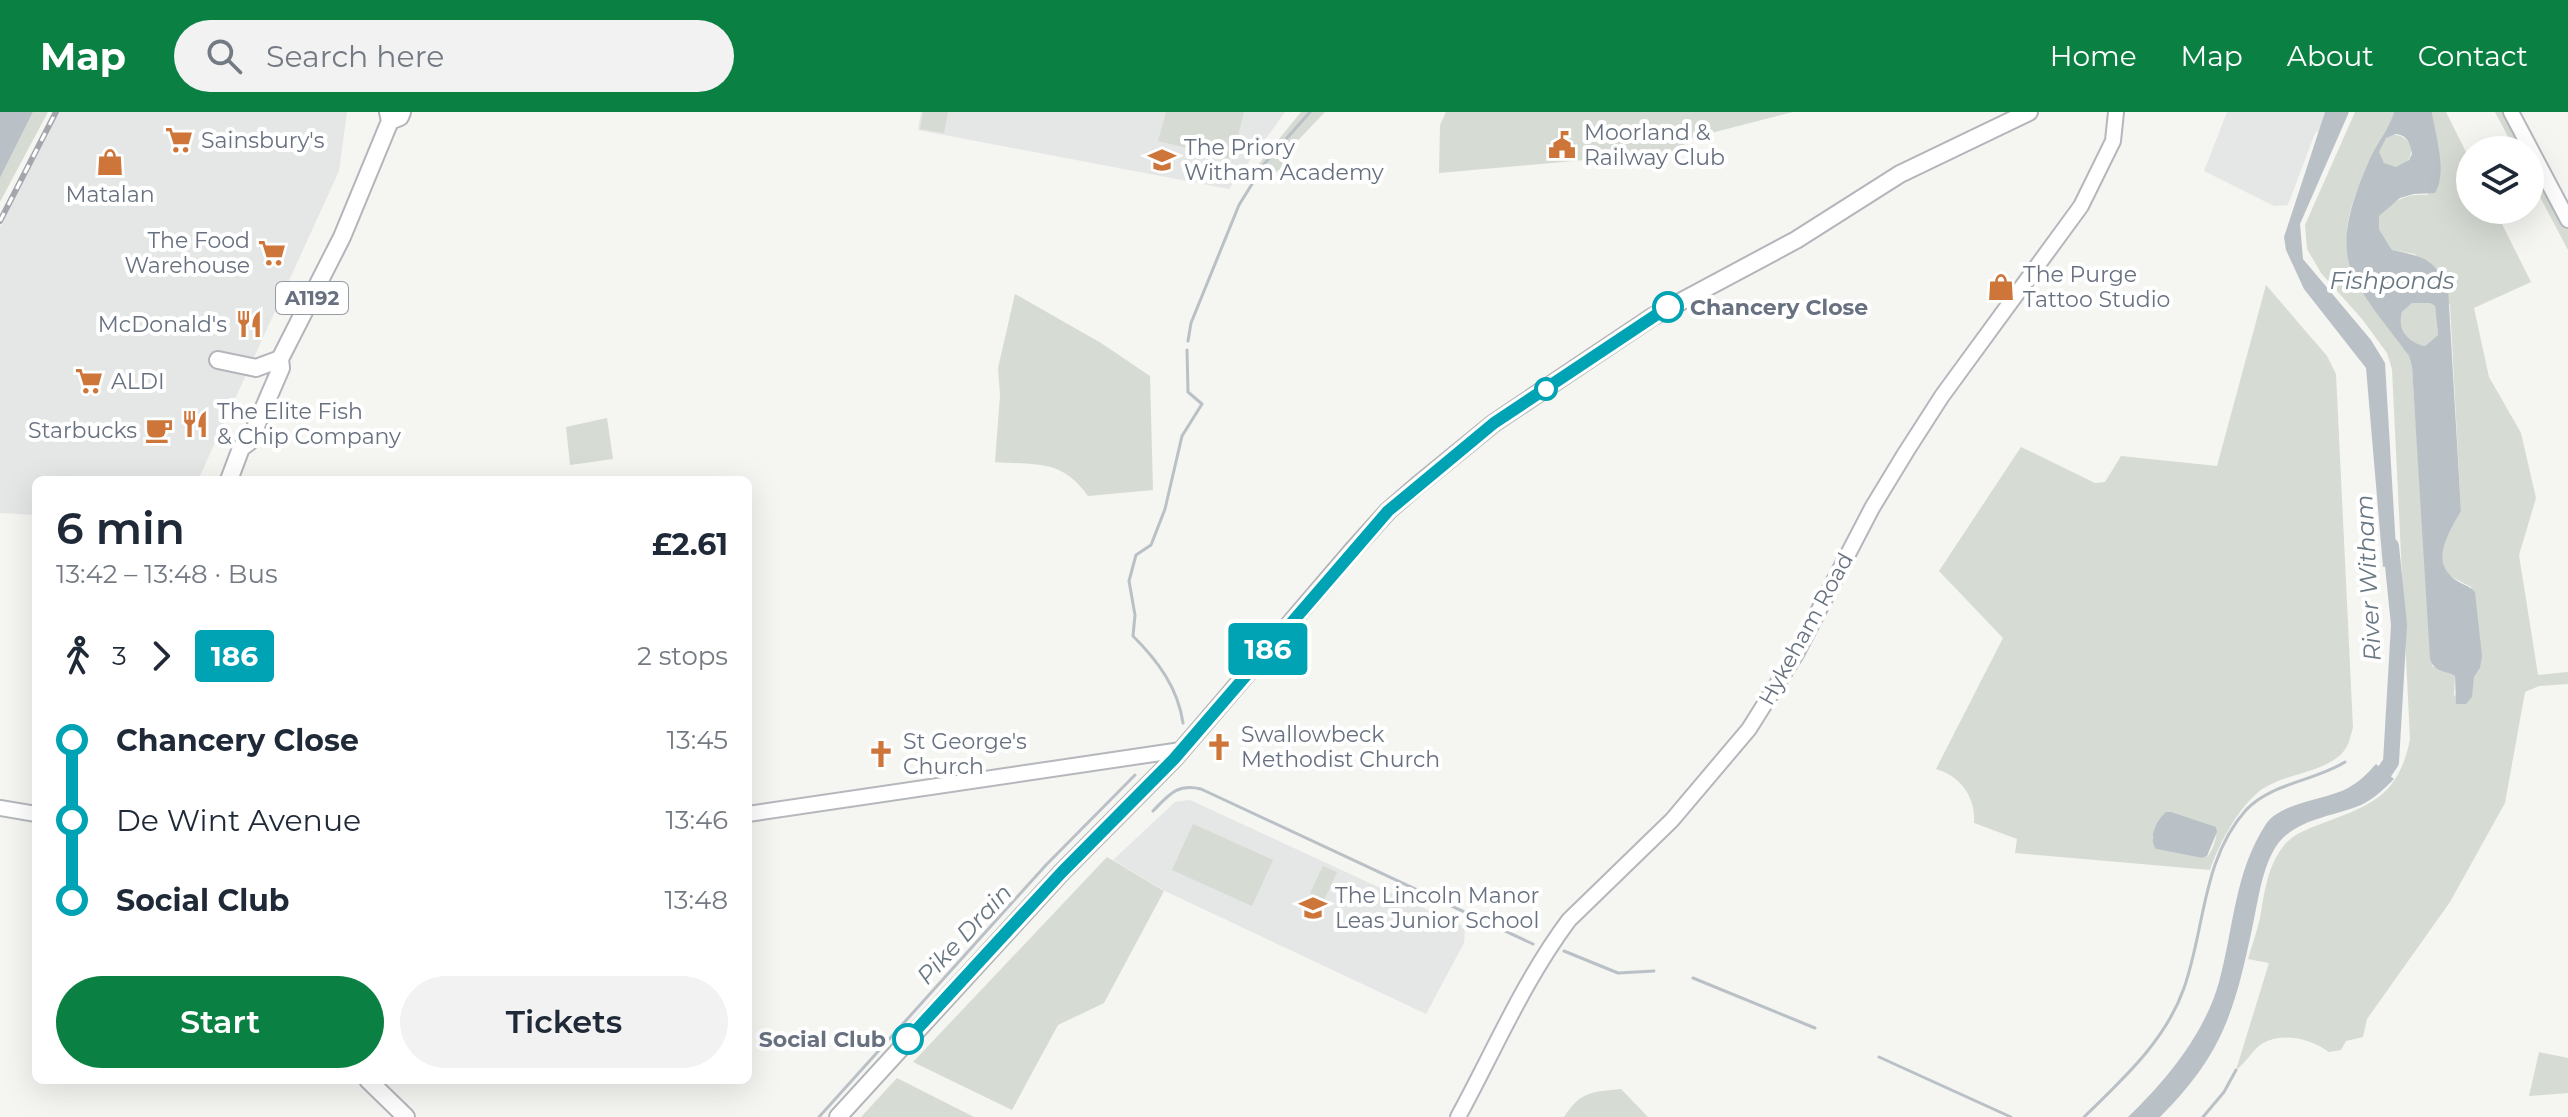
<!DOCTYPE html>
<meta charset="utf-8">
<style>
body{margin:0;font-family:Montserrat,sans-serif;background:#f2f2f3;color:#1f2937;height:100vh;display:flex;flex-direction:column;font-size:30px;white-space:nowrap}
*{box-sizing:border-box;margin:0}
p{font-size:26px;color:#747a83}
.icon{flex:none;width:44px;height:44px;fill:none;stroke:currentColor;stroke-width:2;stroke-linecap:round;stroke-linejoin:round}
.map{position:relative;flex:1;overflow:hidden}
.drawer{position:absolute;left:32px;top:364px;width:720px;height:608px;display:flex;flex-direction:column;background:#fff;border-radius:12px;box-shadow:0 8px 32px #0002}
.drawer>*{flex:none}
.badge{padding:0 16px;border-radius:6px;font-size:28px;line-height:52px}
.fabs{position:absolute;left:2456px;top:24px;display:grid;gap:16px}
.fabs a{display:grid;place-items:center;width:88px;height:88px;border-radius:50%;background:#fff;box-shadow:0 8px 32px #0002;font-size:40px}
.map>.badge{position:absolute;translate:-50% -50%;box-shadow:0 0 0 4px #fff}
.legs{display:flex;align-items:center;gap:12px;height:88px;padding:0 24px;font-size:26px}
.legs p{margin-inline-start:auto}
.summary{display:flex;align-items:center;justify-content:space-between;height:136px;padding:0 24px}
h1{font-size:44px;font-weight:600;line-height:60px}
.button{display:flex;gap:16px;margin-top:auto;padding:16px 24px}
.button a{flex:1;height:92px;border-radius:48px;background:#0b8043;color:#fff;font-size:32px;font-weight:600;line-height:92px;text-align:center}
.button a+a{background:#f2f2f3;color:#1f2937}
ul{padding:0 24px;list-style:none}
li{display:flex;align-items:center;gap:28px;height:80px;font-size:30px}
li i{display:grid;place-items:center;width:12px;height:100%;margin:0 10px;background:currentColor}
li i::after{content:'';width:20px;height:20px;margin:-10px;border:6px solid;border-radius:50%;background:#fff}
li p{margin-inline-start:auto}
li:first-child i{background:linear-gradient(#0000 50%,currentColor 0)}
li:last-child i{background:linear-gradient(currentColor 50%,#0000 0)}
header{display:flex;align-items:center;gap:48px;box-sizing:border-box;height:112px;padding:0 40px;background:#0b8043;color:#fff}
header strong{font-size:38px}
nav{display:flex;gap:44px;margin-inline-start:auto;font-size:28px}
.search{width:560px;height:72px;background:#f2f2f3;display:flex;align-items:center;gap:20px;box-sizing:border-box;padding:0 28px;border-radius:44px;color:#747a83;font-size:30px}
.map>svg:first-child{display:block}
</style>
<header>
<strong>Map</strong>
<div class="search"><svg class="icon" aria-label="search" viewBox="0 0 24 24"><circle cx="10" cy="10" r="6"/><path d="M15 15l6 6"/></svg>Search here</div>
<nav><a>Home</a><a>Map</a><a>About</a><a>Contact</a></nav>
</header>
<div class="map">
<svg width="2568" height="1005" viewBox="0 0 2568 1005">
<rect width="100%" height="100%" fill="#f5f5f2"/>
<!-- built -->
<path fill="#e5e6e6" d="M58,0H347L339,59L198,368H36V403L0,401V115Z
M921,0H1285L1229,77L918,18Z
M2227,0H2325L2319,19L2315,21L2288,93L2274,94L2204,59Z
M1190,688L1465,815L1464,831L1426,902L1165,779L1113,748L1175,690Z"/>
<!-- green -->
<path fill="#d6dbd4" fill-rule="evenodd" d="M33,0H48L0,90V66Z
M923,0H948L944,21L920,17Z
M1166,0H1244L1232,47L1158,29Z
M1301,0H1325L1286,41L1288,50L1267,68L1253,59Z
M1446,0H1793L1684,28L1685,39L1439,61L1440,13Z
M2355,0H2394C2388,23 2372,45 2362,67C2324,149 2364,181 2409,244L2412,255L2432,554L2455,564L2454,584L2472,574L2474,565L2480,556L2471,475L2450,464L2444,455L2442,444L2443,432L2461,399L2450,193L2415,142L2392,138L2379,117V104C2393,89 2406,81 2427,83L2440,60L2432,0H2446L2470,48V98H2495L2531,170L2474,196L2489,265L2521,321L2536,386L2519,443L2538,563L2568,560V572L2539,574L2525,580L2505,691L2450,790L2367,907L2363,925L2346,929L2341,938L2329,940C2311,927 2284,920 2263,931C2253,937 2246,951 2236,958L2269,851L2248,847C2252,833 2257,819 2260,806C2265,779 2267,753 2286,731C2296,721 2310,716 2323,711C2372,693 2399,683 2410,627L2392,257L2387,241L2362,207L2321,161L2307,137L2305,113Z
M2495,0H2511L2568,108V138L2530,66V38H2515Z
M2379 39a16 16 0 1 1 32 0a16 16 0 1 1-32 0Z
M2266,173L2327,244L2336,262L2353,616C2351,621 2350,629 2347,634C2332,663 2279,659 2255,683C2235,702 2219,732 2210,758L2015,741L2017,727L1974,711C1976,686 1961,664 1936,657L2003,526L1939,459L2021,335L2095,371L2105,370L2121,344L2217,354ZM2216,715C2218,724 2213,737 2208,744L2202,746L2156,737L2152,725Z
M1015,182L1101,231L1150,264L1153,378L1088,384C1062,347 1036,353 995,350L1000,283L998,256Z
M2412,191H2430L2435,194L2438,223L2425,234C2408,230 2397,218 2402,200Z
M607,306L613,347L570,353L566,315Z
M1193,712L1273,748L1252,794L1172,758Z
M1107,745L1164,779L1104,891L1058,913L1012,998L913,950Z
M1323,754L1337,760L1324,788L1310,781Z
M2539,940L2568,946V981L2529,984Z
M897,966L974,1005H861Z
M1621,977L1648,1005H1564C1581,979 1592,980 1621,977Z"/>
<!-- water -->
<path fill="#bac1c6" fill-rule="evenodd" d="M0,0H33L0,66Z
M2325,0H2349L2300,112L2303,147L2371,228L2385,251L2397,453L2383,455L2366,256L2304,177L2286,138L2284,125Z
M2394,0H2432C2435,23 2448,60 2435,81L2414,82L2400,86L2379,104V117L2392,138C2423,145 2433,145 2448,176L2461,399C2450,420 2430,446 2453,466C2460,472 2469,473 2475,480L2482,544L2480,556L2474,565L2472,585L2466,592H2456L2455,564C2444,558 2434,560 2430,547L2412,255L2409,244C2393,222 2363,186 2353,163C2337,126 2354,84 2369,49C2376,32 2389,18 2394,0ZM2396,22C2407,23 2410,31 2412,42L2409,48L2396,55L2384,51L2379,40L2386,26ZM2412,191H2430L2435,194L2438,223L2425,234C2408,230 2397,218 2402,200Z
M2376,652L2394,667C2384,677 2374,687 2361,693C2332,705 2293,707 2275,736C2261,759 2258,791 2252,817C2234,901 2222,943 2160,1005H2128C2166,969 2205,921 2219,870C2234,816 2234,761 2266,712C2281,690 2326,688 2348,676C2359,670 2368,661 2376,652Z
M2166,700H2171L2216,715L2217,720L2207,744L2202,746L2156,737C2148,727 2156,708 2166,700Z"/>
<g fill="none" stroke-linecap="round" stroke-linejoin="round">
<!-- stream -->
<path stroke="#bac1c6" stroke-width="3" d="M1188,229L1191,211L1239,93L1265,51L1310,0
M1183,611C1178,576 1158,549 1133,524L1135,503L1129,469L1136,443L1151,433L1165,397L1182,324L1202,292L1188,280L1187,238
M1153,699C1169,683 1177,671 1201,677L1533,832
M1564,839L1618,861L1654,859
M1693,866L1815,916
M1879,945L2011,1005
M819,1005L1046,753L1135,663
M2084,1005C2123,967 2166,928 2184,876C2205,817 2202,747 2246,698C2271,671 2315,669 2345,650
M2203,1005L2224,980L2236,958"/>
<!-- river -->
<path stroke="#bac1c6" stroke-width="16" d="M2370,675L2383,662L2391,650L2399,513L2391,434"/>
<!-- secondary casing -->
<g stroke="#b4b7bc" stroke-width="18">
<path id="secondary" d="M2511,0L2568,108
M0,696L36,702
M748,702L1181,638
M1458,1005C1494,939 1524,868 1569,808L1672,708L1749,617L1796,542L1872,396L1906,340L1942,284L2081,94L2113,29L2116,0"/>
</g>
<!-- primary casing -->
<g stroke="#b3b5ba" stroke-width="20">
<path id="primary" d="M390,9L400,5L402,0
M218,248L256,256L280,247
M229,368L241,336L249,330L281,256L280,247L342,125L390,9L388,0
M368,968L406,1005
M838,1005L1062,760L1174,647L1352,439L1388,399L1418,373L1494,311L1652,205L1796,128L1900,62L2029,0"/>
</g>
<!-- secondary -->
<use href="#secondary" stroke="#fff" stroke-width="14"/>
<!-- primary -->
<use href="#primary" stroke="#fff" stroke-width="16"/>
<!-- rail casing -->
<g stroke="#a3a6ac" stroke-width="6">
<path id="rail" d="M0,109L56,0"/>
</g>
<!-- rail -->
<use href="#rail" stroke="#fff" stroke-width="3" stroke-dasharray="9" stroke-linecap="butt"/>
</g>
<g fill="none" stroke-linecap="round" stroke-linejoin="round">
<!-- line-1 casing -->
<g stroke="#fff" stroke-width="18">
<path id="line-1" d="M908,927L1062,760L1174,647L1388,399L1494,311L1668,195"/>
</g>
<!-- line-1 -->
<use href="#line-1" stroke="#00a3b4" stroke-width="12"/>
</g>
<!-- icons -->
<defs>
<g id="supermarket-bare" transform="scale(2.16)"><path d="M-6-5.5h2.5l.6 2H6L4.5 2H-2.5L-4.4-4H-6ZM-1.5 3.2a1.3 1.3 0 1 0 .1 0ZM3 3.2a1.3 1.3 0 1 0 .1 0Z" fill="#ce753a" stroke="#fff" stroke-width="2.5" paint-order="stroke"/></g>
<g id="civic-bare" transform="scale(2.16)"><path d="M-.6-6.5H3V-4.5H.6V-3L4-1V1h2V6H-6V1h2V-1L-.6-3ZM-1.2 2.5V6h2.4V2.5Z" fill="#ce753a" stroke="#fff" stroke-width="2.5" paint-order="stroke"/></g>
<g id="school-bare" transform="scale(2.16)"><path d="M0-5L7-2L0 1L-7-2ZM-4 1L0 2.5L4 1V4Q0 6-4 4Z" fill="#ce753a" stroke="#fff" stroke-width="2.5" paint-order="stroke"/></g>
<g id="shop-bare" transform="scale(2.16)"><path d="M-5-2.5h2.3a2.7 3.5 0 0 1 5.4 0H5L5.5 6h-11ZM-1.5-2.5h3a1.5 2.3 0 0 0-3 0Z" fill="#ce753a" stroke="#fff" stroke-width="2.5" paint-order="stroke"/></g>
<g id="restaurant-bare" transform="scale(2.16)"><path d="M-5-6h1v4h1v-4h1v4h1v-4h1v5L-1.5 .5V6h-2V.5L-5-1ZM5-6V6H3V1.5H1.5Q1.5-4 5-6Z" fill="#ce753a" stroke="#fff" stroke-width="2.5" paint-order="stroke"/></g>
<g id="cafe-bare" transform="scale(2.16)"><path d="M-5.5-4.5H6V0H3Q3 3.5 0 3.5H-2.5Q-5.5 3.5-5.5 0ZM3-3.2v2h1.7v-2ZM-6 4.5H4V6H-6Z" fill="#ce753a" stroke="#fff" stroke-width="2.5" paint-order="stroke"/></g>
<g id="church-bare" transform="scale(2.16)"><path d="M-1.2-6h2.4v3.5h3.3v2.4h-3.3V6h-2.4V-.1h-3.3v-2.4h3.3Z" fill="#ce753a" stroke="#fff" stroke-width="2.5" paint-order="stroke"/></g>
</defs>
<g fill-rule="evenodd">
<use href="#supermarket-bare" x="179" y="28"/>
<use href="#civic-bare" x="1562" y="33"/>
<use href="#school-bare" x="1162" y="48"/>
<use href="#shop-bare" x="110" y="50"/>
<use href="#supermarket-bare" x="272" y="141"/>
<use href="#shop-bare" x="2001" y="175"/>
<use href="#restaurant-bare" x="249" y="212"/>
<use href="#supermarket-bare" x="89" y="269"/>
<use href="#restaurant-bare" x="195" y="312"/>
<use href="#cafe-bare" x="159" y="318"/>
<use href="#church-bare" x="1219" y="635"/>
<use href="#church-bare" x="881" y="642"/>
<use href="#school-bare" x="1313" y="796"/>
</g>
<!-- markers -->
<g fill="#fff" stroke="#00a3b4" stroke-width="4">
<circle cx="1668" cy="195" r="14"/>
<circle cx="1546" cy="277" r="10"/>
<circle cx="908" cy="927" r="14"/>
</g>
<g text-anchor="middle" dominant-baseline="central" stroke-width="8" stroke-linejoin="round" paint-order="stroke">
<!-- shield labels -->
<rect fill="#fff" stroke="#959ca6" stroke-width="2" x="276" y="170" width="72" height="32" rx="6"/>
<g font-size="20" font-weight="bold" fill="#687180">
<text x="312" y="186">A1192</text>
</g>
<!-- poi labels -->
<g font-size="22" fill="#687180" stroke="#fff" text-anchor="start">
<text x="1584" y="20">Moorland &amp;<tspan x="1584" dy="25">Railway Club</tspan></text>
<text x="201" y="28">Sainsbury's</text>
<text x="1184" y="35">The Priory<tspan x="1184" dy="25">Witham Academy</tspan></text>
<text x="110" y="82" text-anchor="middle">Matalan</text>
<text x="250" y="128" text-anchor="end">The Food<tspan x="250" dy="25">Warehouse</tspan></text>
<text x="2023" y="162">The Purge<tspan x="2023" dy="25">Tattoo Studio</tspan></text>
<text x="227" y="212" text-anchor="end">McDonald's</text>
<text x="111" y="269">ALDI</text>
<text x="217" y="299">The Elite Fish<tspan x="217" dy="25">&amp; Chip Company</tspan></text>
<text x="137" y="318" text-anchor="end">Starbucks</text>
<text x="1241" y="622">Swallowbeck<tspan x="1241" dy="25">Methodist Church</tspan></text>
<text x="903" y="629">St George's<tspan x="903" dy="25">Church</tspan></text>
<text x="1335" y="783">The Lincoln Manor<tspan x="1335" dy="25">Leas Junior School</tspan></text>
</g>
<!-- stop labels -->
<g font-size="22" font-weight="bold" fill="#687180" stroke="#fff" text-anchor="start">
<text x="1690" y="195">Chancery Close</text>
<text x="886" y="927" text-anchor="end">Social Club</text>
</g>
<!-- street labels -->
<g font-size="22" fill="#687180" stroke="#fff">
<text transform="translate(1806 517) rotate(-61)">Hykeham Road</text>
</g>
<!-- water labels -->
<g font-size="24" font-style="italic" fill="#697883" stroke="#fff">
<text x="2392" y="168">Fishponds</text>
<text transform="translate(2368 466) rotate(-93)">River Witham</text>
<text transform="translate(964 822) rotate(-47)">Pike Drain</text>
</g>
</g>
</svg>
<div class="fabs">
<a><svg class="icon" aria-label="layers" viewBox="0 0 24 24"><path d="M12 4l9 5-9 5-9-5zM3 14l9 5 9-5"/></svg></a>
</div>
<b class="badge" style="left:1268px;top:537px;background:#00a3b4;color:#fff">186</b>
<section class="drawer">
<div class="summary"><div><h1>6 min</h1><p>13:42 – 13:48 · Bus</p></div><b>£2.61</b></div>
<div class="legs"><svg class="icon" aria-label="walk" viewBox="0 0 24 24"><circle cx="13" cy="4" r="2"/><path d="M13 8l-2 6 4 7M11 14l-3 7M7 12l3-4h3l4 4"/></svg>3<svg class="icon" aria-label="forward" viewBox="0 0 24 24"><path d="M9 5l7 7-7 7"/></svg><b class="badge" style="background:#00a3b4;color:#fff">186</b><p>2 stops</p></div>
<ul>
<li><i style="color:#00a3b4"></i><b>Chancery Close</b><p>13:45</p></li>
<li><i style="color:#00a3b4"></i><span>De Wint Avenue</span><p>13:46</p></li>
<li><i style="color:#00a3b4"></i><b>Social Club</b><p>13:48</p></li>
</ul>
<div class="button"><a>Start</a><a>Tickets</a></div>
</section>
</div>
